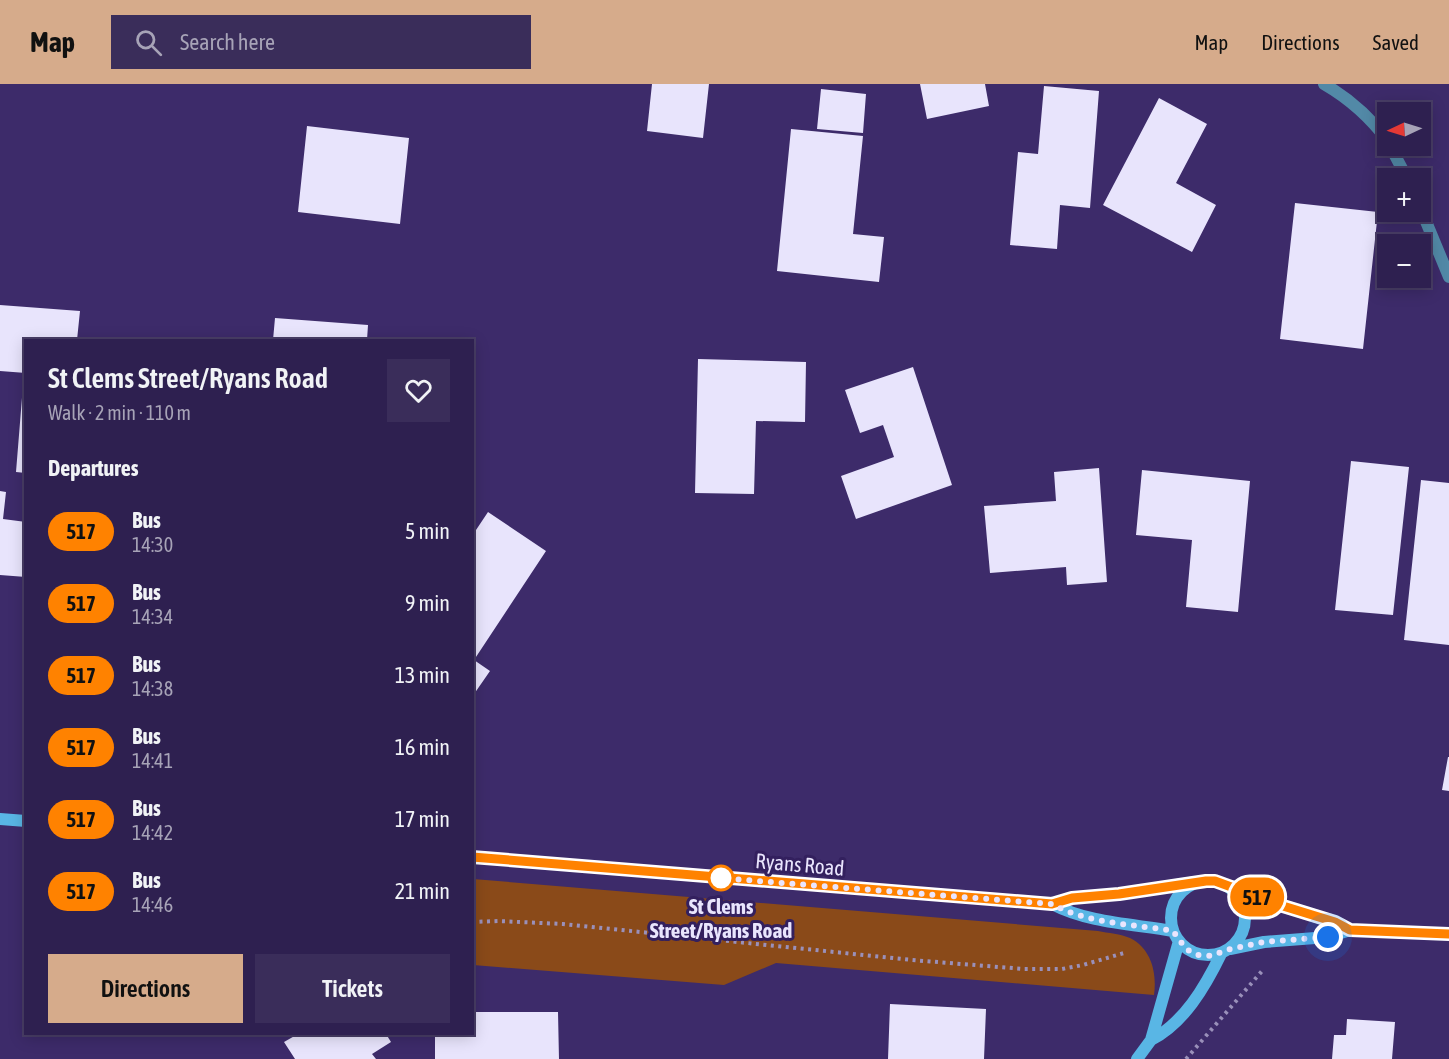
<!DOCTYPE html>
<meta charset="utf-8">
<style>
body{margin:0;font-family:"Asap Condensed",sans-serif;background:#3a2d5a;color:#f1f3f6;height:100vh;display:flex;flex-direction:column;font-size:22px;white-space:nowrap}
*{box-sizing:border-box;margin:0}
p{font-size:20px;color:#a7a3b7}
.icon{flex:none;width:33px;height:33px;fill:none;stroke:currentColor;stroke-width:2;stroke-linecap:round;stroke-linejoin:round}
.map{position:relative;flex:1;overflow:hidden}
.panel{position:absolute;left:24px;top:255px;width:450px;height:696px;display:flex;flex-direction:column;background:#2e2050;border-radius:0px;box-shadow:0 3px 15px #0003,0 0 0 2px #493e67}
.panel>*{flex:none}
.badge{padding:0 12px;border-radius:20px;font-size:21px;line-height:39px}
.needle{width:39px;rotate:266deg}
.controls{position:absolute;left:1377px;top:18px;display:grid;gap:12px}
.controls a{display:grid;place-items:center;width:54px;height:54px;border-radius:0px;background:#2e2050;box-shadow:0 3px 15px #0003,0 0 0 2px #493e67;font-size:30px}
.you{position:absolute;width:30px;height:30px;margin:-15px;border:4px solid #fff;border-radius:50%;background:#1a73e8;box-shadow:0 0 0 9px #1a73e833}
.map>.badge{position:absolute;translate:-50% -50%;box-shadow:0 0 0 3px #fff}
h2{padding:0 24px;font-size:22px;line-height:54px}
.round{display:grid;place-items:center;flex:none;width:63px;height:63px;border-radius:0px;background:#3a2d5a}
.head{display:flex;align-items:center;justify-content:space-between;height:102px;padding:0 24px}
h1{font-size:28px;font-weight:600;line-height:45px}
.primary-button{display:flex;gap:12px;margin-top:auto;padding:12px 24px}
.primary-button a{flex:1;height:69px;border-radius:0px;background:#d6ab8b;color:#111;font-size:24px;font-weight:600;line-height:69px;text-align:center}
.primary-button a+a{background:#3a2d5a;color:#f1f3f6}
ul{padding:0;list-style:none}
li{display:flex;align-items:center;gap:18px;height:72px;padding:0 24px}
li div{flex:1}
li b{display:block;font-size:22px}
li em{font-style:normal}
li .badge{min-width:66px;font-weight:700;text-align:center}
header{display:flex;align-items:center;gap:36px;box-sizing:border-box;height:84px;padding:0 30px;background:#d6ab8b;color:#111}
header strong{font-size:28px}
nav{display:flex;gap:33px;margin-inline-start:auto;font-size:21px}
.search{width:420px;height:54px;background:#3a2d5a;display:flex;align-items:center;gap:15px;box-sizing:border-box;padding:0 21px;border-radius:0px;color:#a7a3b7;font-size:22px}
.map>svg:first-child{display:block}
</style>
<header>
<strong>Map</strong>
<div class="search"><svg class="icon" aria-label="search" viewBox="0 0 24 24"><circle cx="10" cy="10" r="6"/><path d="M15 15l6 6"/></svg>Search here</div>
<nav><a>Map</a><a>Directions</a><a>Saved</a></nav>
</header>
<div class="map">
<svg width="1449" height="975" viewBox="0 0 1449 975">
<rect width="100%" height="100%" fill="#3d2b6a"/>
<!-- green -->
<path fill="#8a4a19" d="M473,795L1098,847C1108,849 1121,850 1130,854C1152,865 1157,890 1154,911L776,879L724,901L473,881Z"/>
<!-- building -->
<path fill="#e8e4fc" d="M652,0H709L703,54L647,47Z
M920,0H985L989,22L927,35Z
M1044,2L1099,7L1090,124L1060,121L1057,165L1010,161L1018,68L1038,70Z
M821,5L866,10L863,49L817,45Z
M1159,14L1207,40L1176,99L1216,121L1192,168L1103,121Z
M307,42L409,54L400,140L298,128Z
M791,45L863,52L853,150L884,153L879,198L777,187Z
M1295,119L1378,128L1363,265L1280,255Z
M0,221L80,227L77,256H26V289L0,287Z
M275,234L368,241L367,256H273Z
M698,275L806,278L805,338L756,337L754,410L695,409Z
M913,283L952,401L856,435L841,392L894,373L883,341L860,349L845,306Z
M24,289L26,290V389L16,388Z
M1351,377L1409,383L1393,531L1335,526Z
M1099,384L1107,498L1067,501L1066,483L990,489L984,422L1056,417L1054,388Z
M1142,386L1250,397L1238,528L1186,523L1192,456L1136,451Z
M1421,396L1449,399V561L1404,556Z
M0,407L6,408L3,435L26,438V493L0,491Z
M488,428L546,467L474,576L490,587L472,613V452Z
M1448,673H1449V707L1442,706Z
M890,920L986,925L984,975H888Z
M472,928H558L559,975H435V950H472Z
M1347,935L1395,938L1392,975H1332L1334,951H1346Z
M298,950H386L391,958L372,970L376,975H295L284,958Z"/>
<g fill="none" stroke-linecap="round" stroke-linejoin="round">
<!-- path -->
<path stroke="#9a90ba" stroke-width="4" stroke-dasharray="3 4.5" stroke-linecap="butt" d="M472,838L498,837L563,840L912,876L1024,885H1062L1083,881L1124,869
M1186,975L1262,887"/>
<!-- street -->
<path stroke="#5289a7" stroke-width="12" d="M1324,0C1350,15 1370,33 1388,57
M1390,62L1407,94
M1420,123L1449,193"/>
<!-- secondary -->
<path stroke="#59b6e5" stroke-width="12" d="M0,735L26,737
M472,773L1052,820L1072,814L1119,810L1196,798
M1171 834a37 37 0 1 1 74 0a37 37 0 1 1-74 0Z
M1231,802L1272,818L1335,839L1350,846
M1052,820C1088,839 1133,840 1173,847
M1230,865L1264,858L1328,853L1350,846L1449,850
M1151,956C1184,939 1205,903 1221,870
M1137,975L1151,956L1179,857"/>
</g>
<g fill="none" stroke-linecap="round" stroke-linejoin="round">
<!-- line casing -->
<g stroke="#fff" stroke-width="14">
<path id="line" d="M472,773L1052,820L1072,814L1119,810L1206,797H1215L1283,822L1335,838L1350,846L1449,850"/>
</g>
<!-- line -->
<use href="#line" stroke="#ff8200" stroke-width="9"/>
<!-- walk -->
<path stroke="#e9e5fd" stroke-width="6" stroke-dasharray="0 10.8" d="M721,794H719L1052,820C1088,840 1133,840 1173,847L1186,865L1198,871L1211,872L1230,865L1264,858L1328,853"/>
</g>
<!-- markers -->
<circle fill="#fff" stroke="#ff8200" stroke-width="3" cx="721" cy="794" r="12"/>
<g text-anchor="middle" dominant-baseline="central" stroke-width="6" stroke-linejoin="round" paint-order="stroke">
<!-- street labels -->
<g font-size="21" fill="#e9e5fd" stroke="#33205e">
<text transform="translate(800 780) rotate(5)">Ryans Road</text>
</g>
<!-- stop labels -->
<g font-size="21" font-weight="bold" fill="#e9e5fd" stroke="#33205e">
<text x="721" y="822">St Clems<tspan x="721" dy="24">Street/Ryans Road</tspan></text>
</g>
</g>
</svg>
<div class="controls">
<a><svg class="needle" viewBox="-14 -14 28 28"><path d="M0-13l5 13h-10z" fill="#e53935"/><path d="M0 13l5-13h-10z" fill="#a7a3b7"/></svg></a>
<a>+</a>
<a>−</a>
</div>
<div class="you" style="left:1328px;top:853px"></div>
<b class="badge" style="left:1257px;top:813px;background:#ff8200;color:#111">517</b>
<section class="panel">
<div class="head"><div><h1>St Clems Street/Ryans Road</h1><p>Walk · 2 min · 110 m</p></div><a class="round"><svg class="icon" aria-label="heart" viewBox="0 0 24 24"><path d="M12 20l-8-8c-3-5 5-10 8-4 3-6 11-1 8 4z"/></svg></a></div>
<h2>Departures</h2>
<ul>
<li><span class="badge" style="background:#ff8200;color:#111">517</span><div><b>Bus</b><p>14:30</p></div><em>5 min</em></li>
<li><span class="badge" style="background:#ff8200;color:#111">517</span><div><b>Bus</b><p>14:34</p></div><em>9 min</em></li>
<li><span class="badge" style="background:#ff8200;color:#111">517</span><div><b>Bus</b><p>14:38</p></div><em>13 min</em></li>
<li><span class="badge" style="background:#ff8200;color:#111">517</span><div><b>Bus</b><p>14:41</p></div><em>16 min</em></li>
<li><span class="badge" style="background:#ff8200;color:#111">517</span><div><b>Bus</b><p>14:42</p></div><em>17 min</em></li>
<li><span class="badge" style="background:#ff8200;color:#111">517</span><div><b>Bus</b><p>14:46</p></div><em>21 min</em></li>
</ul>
<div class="primary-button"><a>Directions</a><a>Tickets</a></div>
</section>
</div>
